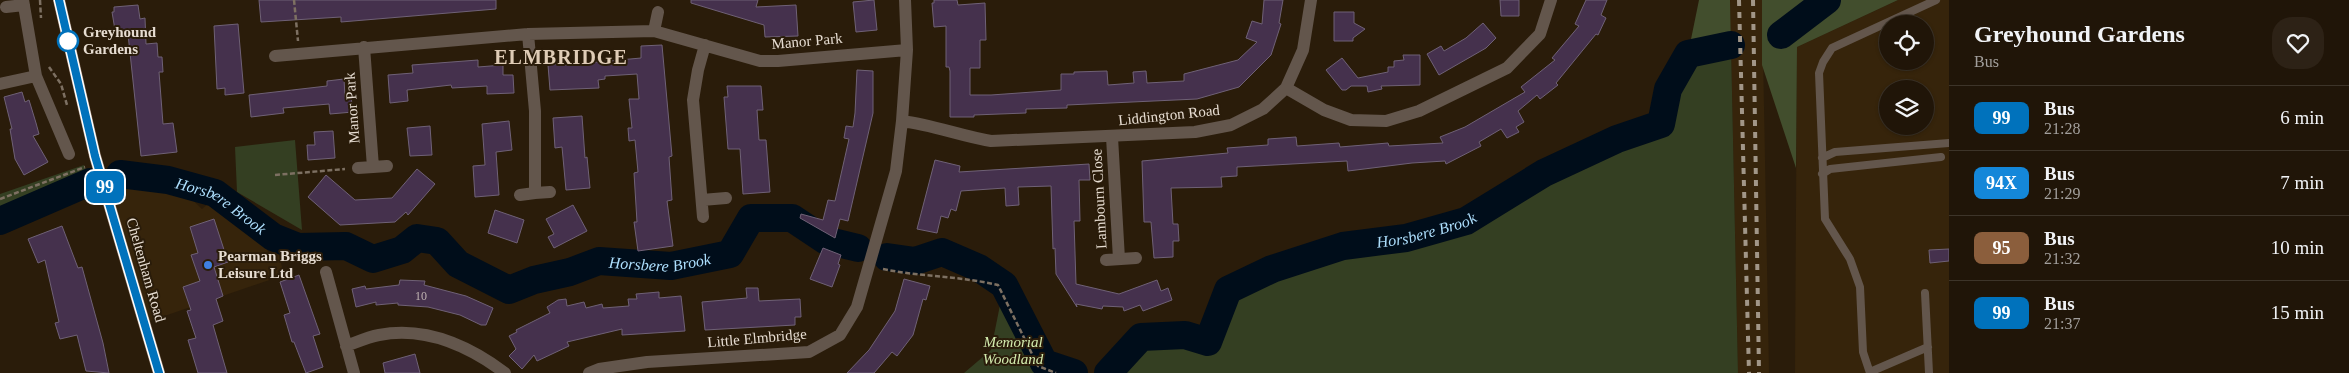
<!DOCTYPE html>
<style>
body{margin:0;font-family:"Times New Roman",serif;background:#2d2216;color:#f1f3f6;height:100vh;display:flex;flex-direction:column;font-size:19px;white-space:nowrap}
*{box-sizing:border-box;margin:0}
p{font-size:16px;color:#a29f9c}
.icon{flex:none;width:28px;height:28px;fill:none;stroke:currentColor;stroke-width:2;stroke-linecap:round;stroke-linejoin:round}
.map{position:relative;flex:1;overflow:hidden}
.panel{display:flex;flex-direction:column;background:#201508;width:400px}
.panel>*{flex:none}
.badge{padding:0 10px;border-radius:8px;font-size:18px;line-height:32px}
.fabs{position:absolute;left:1879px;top:15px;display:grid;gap:10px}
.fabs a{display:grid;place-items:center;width:55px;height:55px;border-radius:50%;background:#201508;box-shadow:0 1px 4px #0004,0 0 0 1px #3d3429;font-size:25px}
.map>.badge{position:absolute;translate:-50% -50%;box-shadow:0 0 0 2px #fff}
.round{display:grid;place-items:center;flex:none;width:52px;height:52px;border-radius:20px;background:#2d2216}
.headline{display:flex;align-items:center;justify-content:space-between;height:85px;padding:0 25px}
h1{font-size:24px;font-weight:700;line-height:38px}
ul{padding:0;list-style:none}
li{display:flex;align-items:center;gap:15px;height:65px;padding:0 25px;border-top:1px solid #3d3429}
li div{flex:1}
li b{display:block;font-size:19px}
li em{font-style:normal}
li .badge{min-width:55px;font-weight:700;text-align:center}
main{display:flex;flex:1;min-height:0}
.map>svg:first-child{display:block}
</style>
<main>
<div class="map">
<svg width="1949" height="373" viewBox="0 0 1949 373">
<rect width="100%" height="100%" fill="#2a1c0a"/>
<!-- built -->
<path fill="#36240b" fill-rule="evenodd" d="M1730,0H1762L1769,373H1738Z
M1898,0H1949V373H1795L1797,47ZM1888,24H1925V61H1888ZM1888,89H1925V126H1888Z
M161,184L181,189L202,209L215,198L263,233L268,253L278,251L284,275L144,323L106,190Z"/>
<!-- green -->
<path fill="#343f22" d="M1731,45L1738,373H1108L1141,337L1185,335L1208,341L1228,290L1271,269L1343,246L1406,238L1466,221L1544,173L1617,140L1660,124L1668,89L1688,54Z
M295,140L302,230L237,192L235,147Z
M84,165L94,194L0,233V194Z
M1004,285L1044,363L1074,373H964L991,350Z"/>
<!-- forest -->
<path fill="#424e2d" d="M1699,0H1730L1731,45L1688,54Z
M1762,0H1898L1797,47L1796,168L1762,65Z"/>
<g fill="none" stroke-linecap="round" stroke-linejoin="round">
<!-- river -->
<g stroke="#000d1a" stroke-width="28">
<path d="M1781,35L1827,0"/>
<path id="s1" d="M120,174L168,180L215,193L273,237L298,247L346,246L373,259L402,250L417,238L437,241L458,264L509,290L534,280L570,272L599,261L671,266L730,254L751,218H792L825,240L858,248"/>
<path d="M0,221L90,182"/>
<path d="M887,257L915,261L942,252L979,268L1004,285L1044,363L1074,373"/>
<path id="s2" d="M1108,373L1141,337L1185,335L1208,342L1228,290L1272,269L1343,246L1406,238L1466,221L1544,173L1617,139L1661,124L1668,89L1688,54L1731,45"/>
</g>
</g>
<!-- building -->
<path fill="#45314d" stroke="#6f6176" d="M259,0H496V9L341,22V17L261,22Z
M691,0H758L756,7L796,5L798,36L765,37L764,25L691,3Z
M874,0L877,30L856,32L853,2Z
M934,0H957L958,5L985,3L986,40H980V68H970V95H991L1061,90V74H1074V72L1107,71L1108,85L1134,83L1133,72L1146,71L1147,83L1184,81V74L1238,60L1257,42L1246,38L1252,21L1262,24L1264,0H1283L1279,23L1281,24L1271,55L1239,87L1197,99L1067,105V108L1026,109V113L974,115V117H950V71L949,67H946V26L934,27L932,3H934Z
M1500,0H1519V16H1501Z
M1586,0H1607L1601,15L1606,18L1598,35L1596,34L1556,83L1558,85L1540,99L1537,95L1518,111L1524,122L1516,127L1519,132L1507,138L1501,129L1479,142L1481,146L1446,164L1445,161L1412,163L1348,171L1347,161L1237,167V176L1221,177L1222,187L1171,188L1173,224H1178L1179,241H1173V257L1154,258L1151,222H1144L1142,161L1228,153L1227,148L1268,145V139L1296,137L1297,146L1339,143L1340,147L1388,143L1389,146L1443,143L1440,137L1465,127L1525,92L1521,87L1555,60L1552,58L1579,26L1575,24Z
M138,5L140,19L145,18L146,44L157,43L158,57H162L163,72H159L163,124L173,123L177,152L141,156L128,34L116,36L112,12H114V7Z
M1334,12H1354V23L1365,29L1353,38V41H1334Z
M1483,23L1496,38L1486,48L1439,75L1427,54L1441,46L1444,51L1466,38Z
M238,24L244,93L225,95V88L217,89L214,26Z
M662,45L672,156L669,157L672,200L667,201L673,246L638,251L634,222H637L634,173L638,172L635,140L629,141L628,128H632L629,99H639L637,74L605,76V79L598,80L599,88L550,90L548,65L564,63L565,65L641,58V46Z
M1403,55H1420V85L1381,86L1382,89L1368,92L1367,86H1351L1346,90H1342L1326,70L1342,58L1358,78L1388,72V67H1394V61L1404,60Z
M478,60V67L503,65V75H513L514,93L487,94V86L452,88L451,85L407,90L408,101L390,103L388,75L413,73L412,65Z
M857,70L873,71V113L848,221L840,219L835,238L800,218L801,214L823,220L828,200L835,201L849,139L844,138L846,126L853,127L855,113Z
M344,79L345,97H351L353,112L330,114L329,104L283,108L284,113L251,117L249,95L327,86V81Z
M727,86H761L763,110H757L759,140H766L770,192L743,194L740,149H728L724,97H728Z
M22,92L25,102L29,100L36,123L39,134L33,136L48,162L24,175L15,159L10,129H12L4,97Z
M582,116L585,158L587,157L590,188L566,190L562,147L555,148L553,118Z
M509,121L512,150L496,152L499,195L475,197L473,166L485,165L482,124Z
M430,126L432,155L410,156L407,128Z
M333,131L335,158L308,160L307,145H315L314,132Z
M935,160L960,166L959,172L1089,164L1090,180H1079L1080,221H1074L1076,284L1119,294L1157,280L1161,291L1168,288L1172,300L1143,311L1140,305L1124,311L1123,307L1103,306L1102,309L1076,304L1077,307L1056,274L1055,248L1053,249L1051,186L1018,187L1019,205L1006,206L1005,188L961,191L956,211L951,209L948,218L941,216L937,233L917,229Z
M417,169L435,184L408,215L406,212L395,222L340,225L308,197L326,175L355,200L392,198Z
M573,205L587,231L554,248L548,237L554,234L546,219Z
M495,210L524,220L517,243L488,233Z
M214,219L228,262L214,267L223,296L216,299L223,321L213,325L227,373H198L188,340L196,338L187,311L191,310L183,287L200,281L191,255L198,253L190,227Z
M62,226L78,268L82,267L103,343L109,373L86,371L77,335L60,339L55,323L59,322L45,260L38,263L28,239Z
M823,248L841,255L838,264L840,265L832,287L810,279Z
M1949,249V261L1930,263L1929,250Z
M299,275L320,334L313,336L323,367L306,373L294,342H292L284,315L290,313L280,282Z
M904,279L930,286L926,300L923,299L913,335L897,356L892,352L874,373H847L869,350L895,311Z
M400,280L425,281L424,285L466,296L493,308L486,325H481L460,315L428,307L398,305V303L376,305V302L356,307L352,289L365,286L366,289L399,285Z
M746,288H758L759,301L800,299L801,317H795V325L705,330L702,302L747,298Z
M659,292V298L681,296L685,331L622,335V329L567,342L569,346L537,361L534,355L522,369L509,356L516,349L509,336L517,332L516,330L550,313L547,307L558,300L566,299L567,306L584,302L586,308L602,304L603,308L629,306L628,299H637L636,294Z
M415,354L420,373H385L383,363Z"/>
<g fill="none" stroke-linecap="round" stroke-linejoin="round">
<!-- path -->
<path stroke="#7d7062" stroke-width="2.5" stroke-dasharray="5 2.5" stroke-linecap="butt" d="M40,0L41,18
M294,0L298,41
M49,67L61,84L67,105
M275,175L345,169
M0,199L85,167
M883,269C921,277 960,276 998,285L1038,366L1056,373"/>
<!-- lane -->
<path stroke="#63564c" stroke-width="8" d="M1822,158L1835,152L1949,143
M1822,174L1830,169L1941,157
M1925,293L1929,373
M1870,372L1928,347
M1870,373L1863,352L1860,287L1850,259L1825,219L1819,73L1823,62L1832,48L1936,0"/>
<!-- street -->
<path stroke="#63564c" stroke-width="12" d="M23,0L36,76L69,154
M6,7L24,5
M654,31L658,12
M528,34L535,111V193L550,192
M364,47L373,167L387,166
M275,56L528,34L654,31L760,61H778L907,50
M0,84L36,76
M1286,88L1303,50L1311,0
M902,121C933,125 961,136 991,141L1195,132L1231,125L1263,109L1286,88L1324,110L1351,120L1386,121L1419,111L1507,68L1540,34L1551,0
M1112,137L1119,259
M358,168L373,167
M520,195L535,193
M702,200L726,198
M703,217L693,100L698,70L705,45
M1106,260L1136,258
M326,272L354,373
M346,346C357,342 368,337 379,335C426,326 469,346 505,373
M589,373L599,369L647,362L809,352L840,335L857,307L896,171L902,121L907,50L905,0"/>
<!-- secondary -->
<path stroke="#8a7464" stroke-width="12" d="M59,0L95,156L159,373"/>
<!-- rail -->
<path stroke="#a19688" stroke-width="4" stroke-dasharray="6 6" stroke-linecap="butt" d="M1739,0L1749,373
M1753,0L1759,373"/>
</g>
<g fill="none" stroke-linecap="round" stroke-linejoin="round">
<!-- line casing -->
<g stroke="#fff" stroke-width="11">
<path id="line" d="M59,0L95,156L159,373"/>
</g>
<!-- line -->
<use href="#line" stroke="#0072bc" stroke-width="8"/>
</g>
<!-- markers -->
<circle fill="#fff" stroke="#0072bc" stroke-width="2.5" cx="68" cy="41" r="10"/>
<circle fill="#3f7fe0" stroke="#2a1c0a" stroke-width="2" cx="208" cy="265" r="5"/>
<g text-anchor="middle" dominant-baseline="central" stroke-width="4" stroke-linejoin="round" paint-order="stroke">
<!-- number labels -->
<g font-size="12" fill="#beb1b0">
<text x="421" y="296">10</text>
</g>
<!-- stop labels -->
<g font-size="15" font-weight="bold" fill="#e6dcd1" stroke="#2a1c0a" text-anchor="start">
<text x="83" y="32">Greyhound<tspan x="83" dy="17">Gardens</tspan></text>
</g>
<!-- street labels -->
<g font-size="15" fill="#e6dcd1" stroke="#2a1c0a">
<text transform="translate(807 41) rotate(-5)">Manor Park</text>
<text transform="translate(352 108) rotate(-94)">Manor Park</text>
<text transform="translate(1169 115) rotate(-6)">Liddington Road</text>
<text transform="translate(1099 199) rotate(-93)">Lambourn Close</text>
<text transform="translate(146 270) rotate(74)">Cheltenham Road</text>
<text transform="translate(757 338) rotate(-5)">Little Elmbridge</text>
</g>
<!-- poi labels -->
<g font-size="15" font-weight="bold" fill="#e6dcd1" stroke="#2a1c0a" text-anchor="start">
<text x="218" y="256">Pearman Briggs<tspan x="218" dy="17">Leisure Ltd</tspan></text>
</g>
<!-- park labels -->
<g font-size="15" font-style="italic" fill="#d3ebae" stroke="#2a1c0a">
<text x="1013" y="342">Memorial<tspan x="1013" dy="17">Woodland</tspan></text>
</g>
<!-- water labels -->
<g font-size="16" font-style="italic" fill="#acdefc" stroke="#2a1c0a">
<text stroke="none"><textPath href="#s1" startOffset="108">Horsbere Brook</textPath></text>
<text stroke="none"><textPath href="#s2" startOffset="381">Horsbere Brook</textPath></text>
<text stroke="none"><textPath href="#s1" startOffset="589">Horsbere Brook</textPath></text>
</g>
<!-- district labels -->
<g font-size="20" font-weight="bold" letter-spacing="1" fill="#dfccb6" stroke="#2a1c0a">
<text x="561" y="57">ELMBRIDGE</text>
</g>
</g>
</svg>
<div class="fabs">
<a><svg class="icon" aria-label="locate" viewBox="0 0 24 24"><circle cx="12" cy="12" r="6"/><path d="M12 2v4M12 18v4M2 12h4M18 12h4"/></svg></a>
<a><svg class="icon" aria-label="layers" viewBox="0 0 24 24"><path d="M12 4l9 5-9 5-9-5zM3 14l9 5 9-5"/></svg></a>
</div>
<b class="badge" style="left:105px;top:187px;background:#0072bc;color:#fff">99</b>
</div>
<section class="panel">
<div class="headline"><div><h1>Greyhound Gardens</h1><p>Bus</p></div><a class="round"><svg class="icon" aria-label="heart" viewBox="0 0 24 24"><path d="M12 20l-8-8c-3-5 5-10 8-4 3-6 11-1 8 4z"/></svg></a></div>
<ul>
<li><span class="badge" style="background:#0072bc;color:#fff">99</span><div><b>Bus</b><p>21:28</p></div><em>6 min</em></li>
<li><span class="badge" style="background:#1487d9;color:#fff">94X</span><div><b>Bus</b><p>21:29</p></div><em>7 min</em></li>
<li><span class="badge" style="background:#8b5e3c;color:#fff">95</span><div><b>Bus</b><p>21:32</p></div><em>10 min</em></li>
<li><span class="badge" style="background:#0072bc;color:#fff">99</span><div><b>Bus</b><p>21:37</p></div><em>15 min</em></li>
</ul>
</section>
</main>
